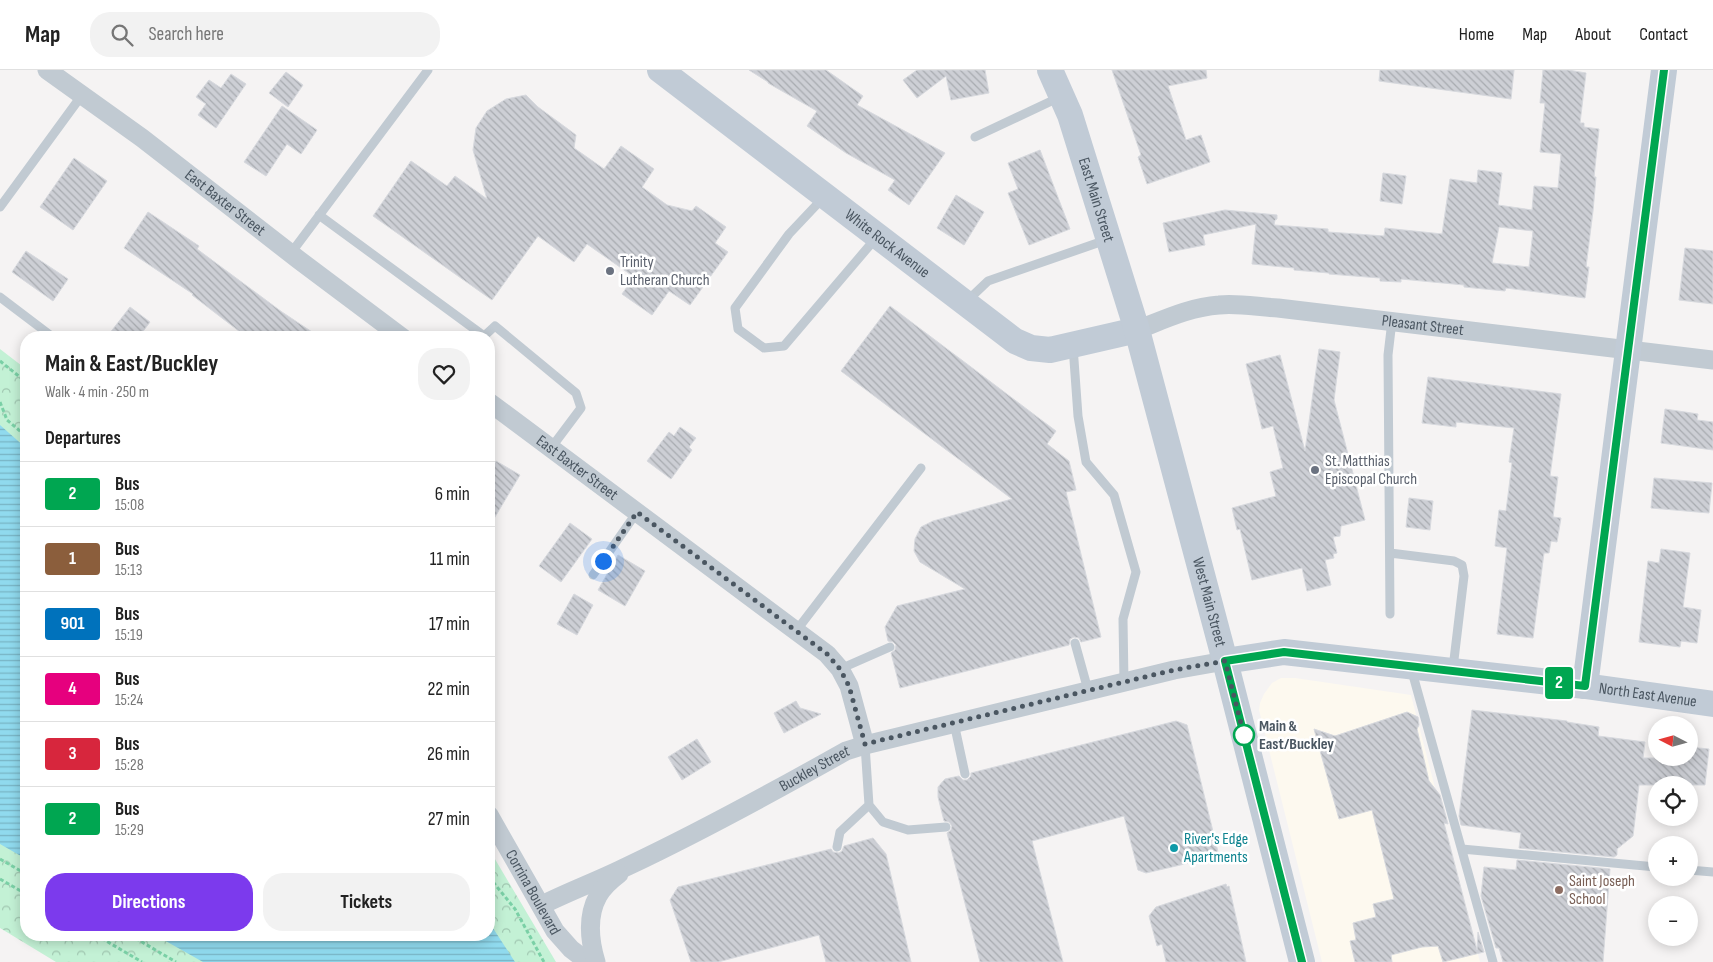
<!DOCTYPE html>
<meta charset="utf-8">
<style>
body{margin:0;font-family:"Sofia Sans Condensed",sans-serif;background:#f2f2f2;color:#222;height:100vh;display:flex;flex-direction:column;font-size:19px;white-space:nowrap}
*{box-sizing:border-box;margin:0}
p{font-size:16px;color:#767676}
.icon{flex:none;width:28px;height:28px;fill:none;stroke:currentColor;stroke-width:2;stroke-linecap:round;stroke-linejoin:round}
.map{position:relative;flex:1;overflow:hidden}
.panel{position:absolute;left:20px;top:261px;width:475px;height:610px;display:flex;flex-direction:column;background:#fff;border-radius:20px;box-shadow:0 2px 12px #0003}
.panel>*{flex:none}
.badge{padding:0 10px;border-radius:4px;font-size:18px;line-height:32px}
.needle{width:32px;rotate:276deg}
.fabs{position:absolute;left:1648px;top:646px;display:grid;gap:10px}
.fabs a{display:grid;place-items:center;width:50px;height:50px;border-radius:50%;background:#fff;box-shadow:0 2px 12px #0003;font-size:25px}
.you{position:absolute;width:25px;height:25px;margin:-12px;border:4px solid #fff;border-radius:50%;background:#1a73e8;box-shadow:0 0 0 8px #1a73e833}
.map>.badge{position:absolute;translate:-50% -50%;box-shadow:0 0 0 2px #fff}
h2{padding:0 25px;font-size:19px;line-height:45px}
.round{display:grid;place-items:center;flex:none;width:52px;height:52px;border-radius:20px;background:#f2f2f2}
.headline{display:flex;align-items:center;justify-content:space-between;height:85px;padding:0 25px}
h1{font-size:24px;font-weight:700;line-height:38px}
.cta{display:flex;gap:10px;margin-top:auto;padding:10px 25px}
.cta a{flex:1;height:58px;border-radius:20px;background:#7c3aed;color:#fff;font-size:20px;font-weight:700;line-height:58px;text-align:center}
.cta a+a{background:#f2f2f2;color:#222}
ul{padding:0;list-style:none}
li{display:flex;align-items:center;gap:15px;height:65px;padding:0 25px;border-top:1px solid #e0e0e0}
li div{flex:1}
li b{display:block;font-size:19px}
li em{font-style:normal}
li .badge{min-width:55px;font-weight:700;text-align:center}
header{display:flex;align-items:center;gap:30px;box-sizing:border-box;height:70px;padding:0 25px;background:#fff;border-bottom:1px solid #e0e0e0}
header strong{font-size:24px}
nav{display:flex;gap:28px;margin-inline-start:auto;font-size:18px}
.search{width:350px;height:45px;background:#f2f2f2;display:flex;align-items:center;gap:12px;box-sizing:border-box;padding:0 18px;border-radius:20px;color:#767676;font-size:19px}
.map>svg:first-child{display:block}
</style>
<header>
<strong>Map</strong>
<div class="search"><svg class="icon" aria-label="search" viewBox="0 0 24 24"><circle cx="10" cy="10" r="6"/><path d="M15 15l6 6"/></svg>Search here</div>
<nav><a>Home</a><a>Map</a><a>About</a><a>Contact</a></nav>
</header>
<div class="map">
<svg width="1713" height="892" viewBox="0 0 1713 892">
<defs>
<pattern id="park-crowns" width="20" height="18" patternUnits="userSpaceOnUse" patternTransform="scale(1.25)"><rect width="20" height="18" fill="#c3f1d5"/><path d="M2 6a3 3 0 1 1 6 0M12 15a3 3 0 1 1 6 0" fill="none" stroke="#a0c6b0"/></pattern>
<pattern id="water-rules" width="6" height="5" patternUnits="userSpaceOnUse" patternTransform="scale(1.25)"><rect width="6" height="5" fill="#90daee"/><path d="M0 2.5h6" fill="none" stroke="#78b4c4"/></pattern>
<pattern id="building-back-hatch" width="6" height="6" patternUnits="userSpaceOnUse" patternTransform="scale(1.25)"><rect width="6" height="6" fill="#cdcfd5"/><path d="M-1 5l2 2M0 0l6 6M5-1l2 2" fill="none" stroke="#a8abb0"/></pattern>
</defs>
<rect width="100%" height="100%" fill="#f5f3f3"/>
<!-- commercial -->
<path fill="#fdf9ef" d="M1281,608H1295L1411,625L1480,892H1322L1259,640L1260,633L1264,624L1272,613Z"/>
<!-- park -->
<path fill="url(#park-crowns)" d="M0,279L26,299V865H489V779L556,892H56L0,858Z"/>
<!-- water -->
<path fill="url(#water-rules)" d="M0,355L26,378V789L0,774Z
M489,852L515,892H203L155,865H489Z"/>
<!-- building -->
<path fill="url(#building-back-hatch)" stroke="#d7d9de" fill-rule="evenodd" d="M749,0H826L863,26L857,35L945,83L909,135L888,120L895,110L846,83L807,56L817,41L768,13V12Z
M917,0H985L989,23L951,30L946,6L917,28L903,10Z
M1112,0H1206L1207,8L1168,16L1186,70L1201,65L1210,92L1147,114L1138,87L1141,85Z
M1380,0H1514L1511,29L1379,11Z
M1543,0H1568L1586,3L1580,53H1584V57L1599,59L1594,107H1596L1593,141L1586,197H1589L1585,228L1506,218L1505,221L1464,217V215L1401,209V212L1380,211V208L1329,204V203L1294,200V198L1252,194L1256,154L1203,165L1205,175L1169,182L1163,153L1225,140L1277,145V149L1275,150L1274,155L1328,159V162L1384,166L1385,158L1442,164L1450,109L1477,113L1478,100L1502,103L1498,135L1532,140L1534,116L1558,118L1561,84L1540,82L1545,33H1540ZM1499,157L1533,161L1529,197L1492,193Z
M286,2L303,15L288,37L269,23Z
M231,4L246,14L216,58L198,45L206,34L196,27L209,10L221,18Z
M526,25L538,37L576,65L574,78L604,99L621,76L654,99L642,117L667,135L692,141L696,136L726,157L715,173L728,182L690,235L669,221L652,245L622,224L634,207L587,174L574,192L538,166L492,230L373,146L411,91L447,116L455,106L487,129L473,80L476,58L487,41L506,29Z
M282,36L317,60L301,84L287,74L266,106L244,92Z
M1040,80L1070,159L1029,175L1008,123L1018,119L1008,93Z
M74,88L107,111L73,160L40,137Z
M1383,103L1406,106L1402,134L1380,131Z
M956,125L984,142L964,175L937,158Z
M148,142L199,176L197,179L282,242L321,268H248L192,225L193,224L124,178Z
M1685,178L1713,181V234L1679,230Z
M26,181L68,209L53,231L12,202Z
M890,236L1056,361L1047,374L1069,391L1076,420L1066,422L1101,567L1081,572L1079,568L1074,567L1070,569L1069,575L900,618L891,583L895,580L896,575L893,572L888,571L885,557L897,536L965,519L920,492L914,481L915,469L921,457L933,451L1012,429L841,301Z
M130,237L150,252L138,268H106Z
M1319,279L1340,282L1334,330L1365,450L1341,456L1340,466L1333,467L1337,483L1333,484L1334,488L1325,490L1331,515L1307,521L1302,498L1252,510L1240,459L1237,460L1232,438L1276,426L1270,402L1283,398L1273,356L1262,359L1246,294L1280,285L1305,381Z
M1428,307L1561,324L1550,406L1558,407L1553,447L1561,448L1557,472L1551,471L1549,483H1544L1533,568L1497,564L1507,478L1495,476L1499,440L1506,441L1512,393L1509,392L1514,358L1456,352V357L1422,353Z
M1665,339L1698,344L1697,350L1713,352V380L1661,373Z
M680,357L696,368L689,377L692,380L671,409L647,391L669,362L674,366Z
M496,391L520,405L489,457V403Z
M1654,408L1712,413L1709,443L1651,438Z
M1409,428L1433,431L1430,460L1406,457Z
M570,453L592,469L561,512L539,496Z
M1661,479L1690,483L1683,537L1701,540L1697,573L1681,571L1680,577L1639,572L1648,491L1659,493Z
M618,485L645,501L625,536L598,520Z
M574,524L593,535L577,565L557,554Z
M796,631L800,638L821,644L784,663L774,643Z
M1472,640L1567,651V652L1599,657L1598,666L1645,672L1643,688H1689V677L1709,679L1705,715H1639L1633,766L1617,779V785L1614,787L1519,778L1521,763L1461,755L1459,746Z
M1407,642L1418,647L1419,655L1417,659L1429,711L1440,725L1448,754L1444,753L1477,880L1478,862L1484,882L1443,892L1438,876L1422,877L1391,885L1392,892H1355L1350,871L1356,870L1353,853L1376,847L1373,834L1394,829L1372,740L1339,749L1314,659L1335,666Z
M1176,651L1187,655L1219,786L1146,803L1138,800L1124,746L1032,771L1063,892H980L947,763L951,760L952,756L949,752L944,751L938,727V717L945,709L959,706L963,710H967L971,706V703Z
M697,669L711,692L682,710L668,687Z
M873,768L886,784L911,892H826L819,865L718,892H691L670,830L678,817L831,779L833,782L839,783L842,781L844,776Z
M1517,790L1610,799L1603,892H1503L1499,878H1496L1481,826L1484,797L1516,800Z
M1226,814L1227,817L1229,816L1246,892H1166L1162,874L1157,876L1149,846L1156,837Z"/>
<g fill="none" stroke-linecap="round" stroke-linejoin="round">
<!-- path -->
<path stroke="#7ad0a6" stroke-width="3" stroke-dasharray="4 2.5" stroke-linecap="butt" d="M0,291L26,312
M0,332L7,350L26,366
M0,789L26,804
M489,807L515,839L544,892
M0,809L26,824
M96,865L142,892
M130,865L176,892"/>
<!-- lane -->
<path stroke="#c1cad2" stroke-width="9" d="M975,67L1060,27
M823,128L789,164L735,238L738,259L764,278L784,276L876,168
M0,137L82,25
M319,145L484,266
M291,183L428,0
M0,227L54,268
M967,231L988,211L1106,170
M482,268L495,256L576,323L581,338L551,378
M1073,276L1078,346L1086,392L1114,425L1136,502L1123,549L1124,612
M1390,483L1454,491L1462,495L1464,506L1453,598
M593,505L637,442
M1390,544L1388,285L1392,251
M796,561L921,398
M1075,573L1088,620
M1411,598L1493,892
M840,599L890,577
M954,653L965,704
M869,735L883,752L908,760L946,757
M837,777L840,762L869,735L865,675
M1462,779L1656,797
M1689,800L1713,802"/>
<!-- street -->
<g stroke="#c1cad2" stroke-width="19">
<path id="s1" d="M47,0L142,68L299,190L403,268"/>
<path id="s2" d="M1137,260C1163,250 1190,237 1219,235C1238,233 1258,237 1278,238L1713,290"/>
<path id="s3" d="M489,332L827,584L840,599L849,616L865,675"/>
<path id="s4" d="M489,745L555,861L571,879L588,892"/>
<path id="s5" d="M542,835C570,821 600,810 628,796C702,761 775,721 846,681L865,675L1174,600L1225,591"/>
<path d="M596,892C590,872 587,846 598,826C603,817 611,810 619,804"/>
</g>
<!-- secondary -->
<g stroke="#c1cbd6" stroke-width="26">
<path id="s6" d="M660,0L1015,271L1031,278L1050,280L1137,260"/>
<path id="s7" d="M1050,0L1070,45L1137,260L1225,591L1302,892"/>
<path id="s8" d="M1225,591L1284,582L1585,616L1713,634"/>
<path d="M1585,616L1664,0"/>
</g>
</g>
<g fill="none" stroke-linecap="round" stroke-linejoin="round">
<!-- line casing -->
<g stroke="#fff" stroke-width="11">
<path id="line" d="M1302,892L1225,591L1284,582L1585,616L1664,0"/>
</g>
<!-- line -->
<use href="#line" stroke="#00a651" stroke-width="8"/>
<!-- walk -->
<path stroke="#4a5661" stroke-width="5" stroke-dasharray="0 9" d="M603,491L637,442L827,584L840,599L849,616L865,674L1174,600L1225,591L1244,665"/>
</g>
<!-- markers -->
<g fill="#6b7280" stroke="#fff" stroke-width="2">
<circle cx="610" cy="201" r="5"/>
<circle cx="1315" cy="400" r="5"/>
</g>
<circle fill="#fff" stroke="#00a651" stroke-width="2.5" cx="1244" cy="665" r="10"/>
<circle fill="#0f9aa8" stroke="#fff" stroke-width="2" cx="1174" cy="778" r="5"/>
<circle fill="#8d6e63" stroke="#fff" stroke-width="2" cx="1559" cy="820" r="5"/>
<g text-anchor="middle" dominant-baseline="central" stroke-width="5" stroke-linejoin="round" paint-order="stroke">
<!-- street labels -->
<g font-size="16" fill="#4a5661" stroke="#fff">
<text stroke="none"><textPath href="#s7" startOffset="138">East Main Street</textPath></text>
<text stroke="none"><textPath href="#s1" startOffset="222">East Baxter Street</textPath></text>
<text stroke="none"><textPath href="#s6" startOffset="286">White Rock Avenue</textPath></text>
<text stroke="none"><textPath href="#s2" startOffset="291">Pleasant Street</textPath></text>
<text stroke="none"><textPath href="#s3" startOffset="110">East Baxter Street</textPath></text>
<text stroke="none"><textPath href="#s7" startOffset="556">West Main Street</textPath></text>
<text stroke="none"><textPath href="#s8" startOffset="426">North East Avenue</textPath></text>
<text stroke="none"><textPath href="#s5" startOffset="305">Buckley Street</textPath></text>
<text stroke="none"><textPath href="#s4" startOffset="89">Corrina Boulevard</textPath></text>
</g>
<!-- worship labels -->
<g font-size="16" fill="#5b616d" stroke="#fff" text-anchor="start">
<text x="620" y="192">Trinity<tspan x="620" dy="18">Lutheran Church</tspan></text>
<text x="1325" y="391">St. Matthias<tspan x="1325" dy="18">Episcopal Church</tspan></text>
</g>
<!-- stop labels -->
<g font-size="16" font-weight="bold" fill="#4a5661" stroke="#fff" text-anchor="start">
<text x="1259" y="656">Main &amp;<tspan x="1259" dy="18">East/Buckley</tspan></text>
</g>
<!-- culture labels -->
<g font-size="16" fill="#0d838f" stroke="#fff" text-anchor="start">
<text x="1184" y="769">River's Edge<tspan x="1184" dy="18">Apartments</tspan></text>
</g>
<!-- education labels -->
<g font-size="16" fill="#785e54" stroke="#fff" text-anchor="start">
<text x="1569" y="811">Saint Joseph<tspan x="1569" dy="18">School</tspan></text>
</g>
</g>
</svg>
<div class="fabs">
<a><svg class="needle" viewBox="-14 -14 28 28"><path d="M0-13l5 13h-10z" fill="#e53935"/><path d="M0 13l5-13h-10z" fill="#767676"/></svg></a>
<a><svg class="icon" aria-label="locate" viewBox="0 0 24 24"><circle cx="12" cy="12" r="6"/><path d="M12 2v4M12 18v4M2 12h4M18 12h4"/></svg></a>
<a>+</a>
<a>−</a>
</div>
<div class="you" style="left:603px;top:491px"></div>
<b class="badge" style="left:1559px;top:613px;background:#00a651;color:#fff">2</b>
<section class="panel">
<div class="headline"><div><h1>Main &amp; East/Buckley</h1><p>Walk · 4 min · 250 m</p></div><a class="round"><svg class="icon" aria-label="heart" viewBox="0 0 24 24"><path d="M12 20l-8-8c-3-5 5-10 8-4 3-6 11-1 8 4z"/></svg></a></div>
<h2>Departures</h2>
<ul>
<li><span class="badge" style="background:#00a651;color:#fff">2</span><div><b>Bus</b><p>15:08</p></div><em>6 min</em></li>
<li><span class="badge" style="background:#8b5e3c;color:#fff">1</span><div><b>Bus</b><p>15:13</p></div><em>11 min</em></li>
<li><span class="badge" style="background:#0072bc;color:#fff">901</span><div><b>Bus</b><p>15:19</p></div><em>17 min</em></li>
<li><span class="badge" style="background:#e6007e;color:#fff">4</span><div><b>Bus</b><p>15:24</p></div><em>22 min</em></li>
<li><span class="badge" style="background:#d7263d;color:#fff">3</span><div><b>Bus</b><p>15:28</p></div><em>26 min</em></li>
<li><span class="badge" style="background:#00a651;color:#fff">2</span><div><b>Bus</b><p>15:29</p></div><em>27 min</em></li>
</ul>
<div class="cta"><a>Directions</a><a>Tickets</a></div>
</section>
</div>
